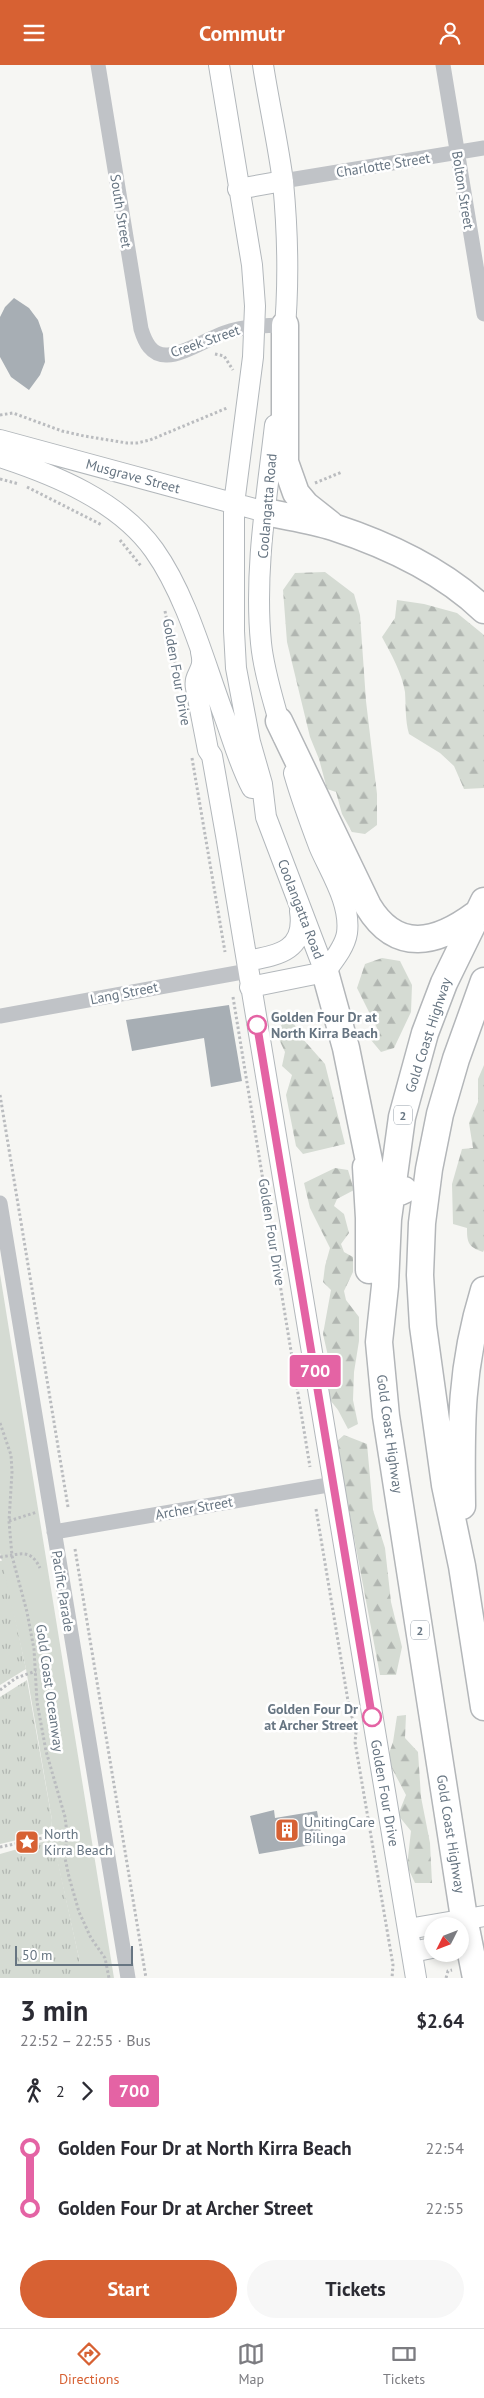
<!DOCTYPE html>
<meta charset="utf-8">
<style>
body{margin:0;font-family:"PT Sans",sans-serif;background:#f7f7f7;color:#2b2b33;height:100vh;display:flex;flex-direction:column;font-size:19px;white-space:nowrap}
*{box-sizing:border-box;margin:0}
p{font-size:16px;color:#7c7c81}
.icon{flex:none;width:28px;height:28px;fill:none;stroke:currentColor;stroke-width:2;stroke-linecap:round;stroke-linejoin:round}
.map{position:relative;height:1913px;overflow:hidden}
.details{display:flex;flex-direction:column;background:#fff;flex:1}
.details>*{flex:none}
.badge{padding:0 10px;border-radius:4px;font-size:18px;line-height:32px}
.needle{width:32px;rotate:228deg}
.fabs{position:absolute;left:424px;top:1852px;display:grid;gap:10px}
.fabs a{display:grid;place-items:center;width:45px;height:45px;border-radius:50%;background:#fff;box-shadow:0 2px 8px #0003;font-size:25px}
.scale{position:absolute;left:15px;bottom:12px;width:118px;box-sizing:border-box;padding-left:5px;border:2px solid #677582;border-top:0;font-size:14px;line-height:18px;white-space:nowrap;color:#677582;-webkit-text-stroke:4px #fff;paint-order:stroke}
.map>.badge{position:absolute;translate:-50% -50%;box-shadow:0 0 0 2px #fff}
.legs{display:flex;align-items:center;gap:8px;height:55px;padding:0 20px;font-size:16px}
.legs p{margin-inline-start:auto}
.summary{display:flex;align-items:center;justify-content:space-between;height:85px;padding:0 20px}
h1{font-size:28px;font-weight:700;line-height:38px}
.primary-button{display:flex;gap:10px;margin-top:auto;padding:10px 20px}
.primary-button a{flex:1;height:58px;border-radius:30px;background:#d76133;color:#fff;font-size:20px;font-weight:700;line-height:58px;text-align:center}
.primary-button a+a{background:#f7f7f7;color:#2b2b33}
ul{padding:0 20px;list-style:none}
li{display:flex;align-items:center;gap:18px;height:60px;font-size:19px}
li i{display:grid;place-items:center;width:8px;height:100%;margin:0 6px;background:currentColor}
li i::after{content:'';width:12px;height:12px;margin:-6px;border:4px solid;border-radius:50%;background:#fff}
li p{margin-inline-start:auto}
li:first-child i{background:linear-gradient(#0000 50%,currentColor 0)}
li:last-child i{background:linear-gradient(currentColor 50%,#0000 0)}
header{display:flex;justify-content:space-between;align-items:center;height:65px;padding:0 20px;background:#d76133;color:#fff;font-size:22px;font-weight:700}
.tab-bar{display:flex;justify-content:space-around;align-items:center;height:70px;border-top:1px solid #e1e1e2;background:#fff;font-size:14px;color:#7c7c81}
.tab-bar a{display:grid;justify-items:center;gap:2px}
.tab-bar .current{color:#d76133}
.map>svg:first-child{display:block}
</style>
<header><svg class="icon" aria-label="menu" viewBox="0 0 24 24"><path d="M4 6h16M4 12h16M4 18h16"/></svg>Commutr<svg class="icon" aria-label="person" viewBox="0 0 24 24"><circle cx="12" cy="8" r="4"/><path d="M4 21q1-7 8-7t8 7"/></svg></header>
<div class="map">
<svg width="484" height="1913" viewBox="0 0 484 1913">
<defs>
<pattern id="grass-tufts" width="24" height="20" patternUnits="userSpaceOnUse" patternTransform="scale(1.25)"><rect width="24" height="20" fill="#d5dbd3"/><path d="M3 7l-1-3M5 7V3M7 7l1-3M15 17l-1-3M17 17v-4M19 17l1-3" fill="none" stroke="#b1b6b1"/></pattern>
<pattern id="forest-firs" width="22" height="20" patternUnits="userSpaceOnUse" patternTransform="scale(1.25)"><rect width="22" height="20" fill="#d5dbd3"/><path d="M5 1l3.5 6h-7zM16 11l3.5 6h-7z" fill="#b1b6b1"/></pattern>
</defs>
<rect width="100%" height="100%" fill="#f6f6f3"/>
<!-- grass -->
<path fill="url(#grass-tufts)" d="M0,1496H3L26,1604L0,1620Z
M27,1615L52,1755L51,1767L0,1779V1632Z
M53,1774L80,1898V1913H0V1789Z"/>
<!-- forest -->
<path fill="url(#forest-firs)" d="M325,507L354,529L360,550L366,636L377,729V760L365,769L352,767L342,749L336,727L327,724L319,694L310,672L287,577L283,525L295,508Z
M397,535L424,539L457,548L484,570V723L464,724L454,701L440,688L409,669C405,655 406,641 405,627C402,608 391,589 382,572L395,553Z
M382,893L400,896L412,920L411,947L394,983L381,987L371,975L378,965L357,923L365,899Z
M293,957L302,973L325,999L345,1079L303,1089L296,1081L286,1030L292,1010L282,1001L285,987L276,968L283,958Z
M484,1000V1185L483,1187C468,1182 467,1177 467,1163L453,1159L452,1119L462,1084L473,1083L469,1058L478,1037V1014Z
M335,1103L348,1105L354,1125L337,1134L334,1141L344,1149L349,1168L341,1179L344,1187L353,1192V1207L344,1226L346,1235L359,1252V1276L354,1307L353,1335L358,1359L348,1364L338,1345L327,1331L333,1313L323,1269L331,1225L323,1217L325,1201L330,1183L310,1143L304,1118Z
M344,1370L367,1379L373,1445L385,1483L391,1537L402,1582L396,1610H380L336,1377Z
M406,1650L405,1673L418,1687L421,1732L430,1778L432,1818H415L407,1801L411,1766L398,1750L406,1730L387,1694L393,1677L397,1651Z"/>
<!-- park -->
<path fill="#d5dbd3" d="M0,1209L114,1913H80V1898L51,1767L52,1755L26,1604L0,1488Z"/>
<!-- building -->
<path fill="#a7aeb4" d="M14,233L29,243L38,255L43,269L45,297L40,310L29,325L11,312L0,292V252L5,242Z
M229,940L242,1016L211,1022L204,973L132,986L126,955Z
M274,1745L275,1753L317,1746L323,1778L259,1789L250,1751Z"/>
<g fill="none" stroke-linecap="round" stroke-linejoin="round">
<!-- secondary casing -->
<g stroke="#b2b7bb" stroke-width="22">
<path id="secondary" d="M219,0L252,200L255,241L253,292L234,439V566L236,603L250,677L262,719L266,752L325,907
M263,0C269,39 278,78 283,117C288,169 289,222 284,274
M238,124L283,116
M275,360C267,431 254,506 261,578C264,609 275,640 283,671
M0,375L266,447
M0,392C55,410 119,436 154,485C186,530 203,593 222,645C232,671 239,699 252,723
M201,587C206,607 193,608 196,623L208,685L212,691L226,770L416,1913
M294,708C301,733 310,757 319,781C330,807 351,838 347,868C345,882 333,896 325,907
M247,896C278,890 306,886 300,846
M250,922L325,907
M408,1864L484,1851
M412,1887L432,1883"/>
</g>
<!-- highway casing -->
<g stroke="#b3b6b9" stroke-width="29">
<path id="highway" d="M285,260V397L296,428L306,440L330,459
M266,447C288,452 312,455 333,462C388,480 442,505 484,545
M279,656L368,841C397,889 437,878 475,850
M325,907L346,983L371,1106C377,1121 387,1134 404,1125
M484,916L456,994L440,1049L429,1104L422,1158L420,1210L423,1261L445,1420L462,1501L484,1642
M366,1102L369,1153V1205
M462,1441C461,1361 460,1303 484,1225
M476,1913L464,1853L386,1351L379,1277L385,1221L388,1154L402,1052L425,968L444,918L484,836"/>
</g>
<!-- path -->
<path stroke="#babcbf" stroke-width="3" stroke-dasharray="2.5 2.5" stroke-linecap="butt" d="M215,289L224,291L233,305
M0,350L13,348L62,366L84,371L127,378H137L150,375L227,343
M0,414L19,419
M315,418L342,407
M27,422L102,460
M120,475L141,501
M165,546L178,613
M192,693L225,887
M233,932L310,1402
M0,1030L68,1442
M0,1358L11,1390L12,1407L9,1456L12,1491L27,1547L34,1584L37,1637L46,1686L65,1752L67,1768L65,1793L69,1812L79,1847L91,1873L105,1893L109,1913
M316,1444L350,1648L354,1656
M9,1456L37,1447
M75,1484L146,1913
M0,1492C19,1490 30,1482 40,1503
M0,1625L16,1613L36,1606
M356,1667L355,1677L393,1900L392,1913
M0,1782L67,1768
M446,1913L448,1906L452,1905"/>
<!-- street -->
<path stroke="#c0c3c7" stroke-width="15" d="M98,0L141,264C145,277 151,290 166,290C181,291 209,273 224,268C244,261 264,260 285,260
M443,0L484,249
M283,116L484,83
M0,951L248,906
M0,1138L128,1913
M54,1467L334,1419"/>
<!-- secondary -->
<use href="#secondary" stroke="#fff" stroke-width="20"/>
<!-- highway -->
<use href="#highway" stroke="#fff" stroke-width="26"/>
</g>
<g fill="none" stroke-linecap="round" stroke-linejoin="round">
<!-- line-1 casing -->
<g stroke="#fff" stroke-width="11">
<path id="line-1" d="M257,960L372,1652"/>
</g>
<!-- line-1 -->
<use href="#line-1" stroke="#e463a4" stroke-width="8"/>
</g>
<!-- icons -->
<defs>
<g id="building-square" transform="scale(1.25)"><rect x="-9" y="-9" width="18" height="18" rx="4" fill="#d76133" stroke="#fff"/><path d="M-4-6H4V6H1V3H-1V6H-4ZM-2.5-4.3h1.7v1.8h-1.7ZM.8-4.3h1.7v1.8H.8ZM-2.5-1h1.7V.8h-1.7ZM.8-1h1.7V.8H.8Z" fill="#fff"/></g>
<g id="sight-square" transform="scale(1.25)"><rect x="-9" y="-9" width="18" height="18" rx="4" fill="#d76133" stroke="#fff"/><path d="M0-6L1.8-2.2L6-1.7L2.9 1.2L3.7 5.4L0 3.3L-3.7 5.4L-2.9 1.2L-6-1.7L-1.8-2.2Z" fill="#fff"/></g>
</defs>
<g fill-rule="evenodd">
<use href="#building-square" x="287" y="1765"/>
<use href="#sight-square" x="27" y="1777"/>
</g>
<!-- markers -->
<g fill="#fff" stroke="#e463a4" stroke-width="2.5">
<circle cx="257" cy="960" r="9"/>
<circle cx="372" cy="1652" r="9"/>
</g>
<g text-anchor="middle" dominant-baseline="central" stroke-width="5" stroke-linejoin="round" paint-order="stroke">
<!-- shield labels -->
<g fill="#fff" stroke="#959ea8" stroke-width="1">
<rect x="394" y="1040.5" width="18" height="19" rx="4"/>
<rect x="411" y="1555.5" width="18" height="19" rx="4"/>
</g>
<g font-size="12" font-weight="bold" fill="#677582">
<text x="403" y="1050">2</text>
<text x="420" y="1565">2</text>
</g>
<!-- street labels -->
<g font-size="14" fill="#677582" stroke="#fff">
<text transform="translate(383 100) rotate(-9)">Charlotte Street</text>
<text transform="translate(463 125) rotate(81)">Bolton Street</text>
<text transform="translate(121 146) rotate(81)">South Street</text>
<text transform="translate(205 276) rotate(-19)">Creek Street</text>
<text transform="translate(133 411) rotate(15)">Musgrave Street</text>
<text transform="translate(267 441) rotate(-85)">Coolangatta Road</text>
<text transform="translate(177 607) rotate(80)">Golden Four Drive</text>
<text transform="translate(301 844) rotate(69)">Coolangatta Road</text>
<text transform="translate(124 928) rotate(-11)">Lang Street</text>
<text transform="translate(428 970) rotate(-72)">Gold Coast Highway</text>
<text transform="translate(272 1167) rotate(81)">Golden Four Drive</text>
<text transform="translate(390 1369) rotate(82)">Gold Coast Highway</text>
<text transform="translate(194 1443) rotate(-10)">Archer Street</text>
<text transform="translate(63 1526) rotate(81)">Pacific Parade</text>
<text transform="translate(50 1623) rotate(82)">Gold Coast Oceanway</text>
<text transform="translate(385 1728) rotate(80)">Golden Four Drive</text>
<text transform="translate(451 1769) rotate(81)">Gold Coast Highway</text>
</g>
<!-- stop labels -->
<g font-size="14" font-weight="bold" fill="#677582" stroke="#fff" text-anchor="start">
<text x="271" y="952">Golden Four Dr at<tspan x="271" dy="16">North Kirra Beach</tspan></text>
<text x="358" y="1644" text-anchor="end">Golden Four Dr<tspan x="358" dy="16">at Archer Street</tspan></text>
</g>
<!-- poi labels -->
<g font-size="14" fill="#677582" stroke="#fff" text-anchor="start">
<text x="304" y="1757">UnitingCare<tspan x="304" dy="16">Bilinga</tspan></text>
<text x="44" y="1769">North<tspan x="44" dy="16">Kirra Beach</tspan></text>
</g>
</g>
</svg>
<div class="fabs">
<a><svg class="needle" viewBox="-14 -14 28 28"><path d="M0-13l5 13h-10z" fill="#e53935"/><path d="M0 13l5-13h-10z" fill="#7c7c81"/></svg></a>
</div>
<div class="scale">50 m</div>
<b class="badge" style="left:315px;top:1306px;background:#e463a4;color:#fff">700</b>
</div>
<section class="details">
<div class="summary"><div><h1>3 min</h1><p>22:52 – 22:55 · Bus</p></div><b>$2.64</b></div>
<div class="legs"><svg class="icon" aria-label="walk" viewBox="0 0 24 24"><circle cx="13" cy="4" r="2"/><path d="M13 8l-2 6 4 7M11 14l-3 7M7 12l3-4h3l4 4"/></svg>2<svg class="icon" aria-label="forward" viewBox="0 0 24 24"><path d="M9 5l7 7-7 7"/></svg><b class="badge" style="background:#e463a4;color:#fff">700</b></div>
<ul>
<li><i style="color:#e463a4"></i><b>Golden Four Dr at North Kirra Beach</b><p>22:54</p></li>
<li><i style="color:#e463a4"></i><b>Golden Four Dr at Archer Street</b><p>22:55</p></li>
</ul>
<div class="primary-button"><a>Start</a><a>Tickets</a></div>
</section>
<nav class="tab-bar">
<a class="current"><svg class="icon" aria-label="directions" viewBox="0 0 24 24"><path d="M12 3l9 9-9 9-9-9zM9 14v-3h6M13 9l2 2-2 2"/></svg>Directions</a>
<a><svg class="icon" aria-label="map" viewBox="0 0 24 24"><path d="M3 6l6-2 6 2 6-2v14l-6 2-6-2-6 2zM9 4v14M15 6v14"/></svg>Map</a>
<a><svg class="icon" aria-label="tickets" viewBox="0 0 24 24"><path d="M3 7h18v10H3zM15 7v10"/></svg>Tickets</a>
</nav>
